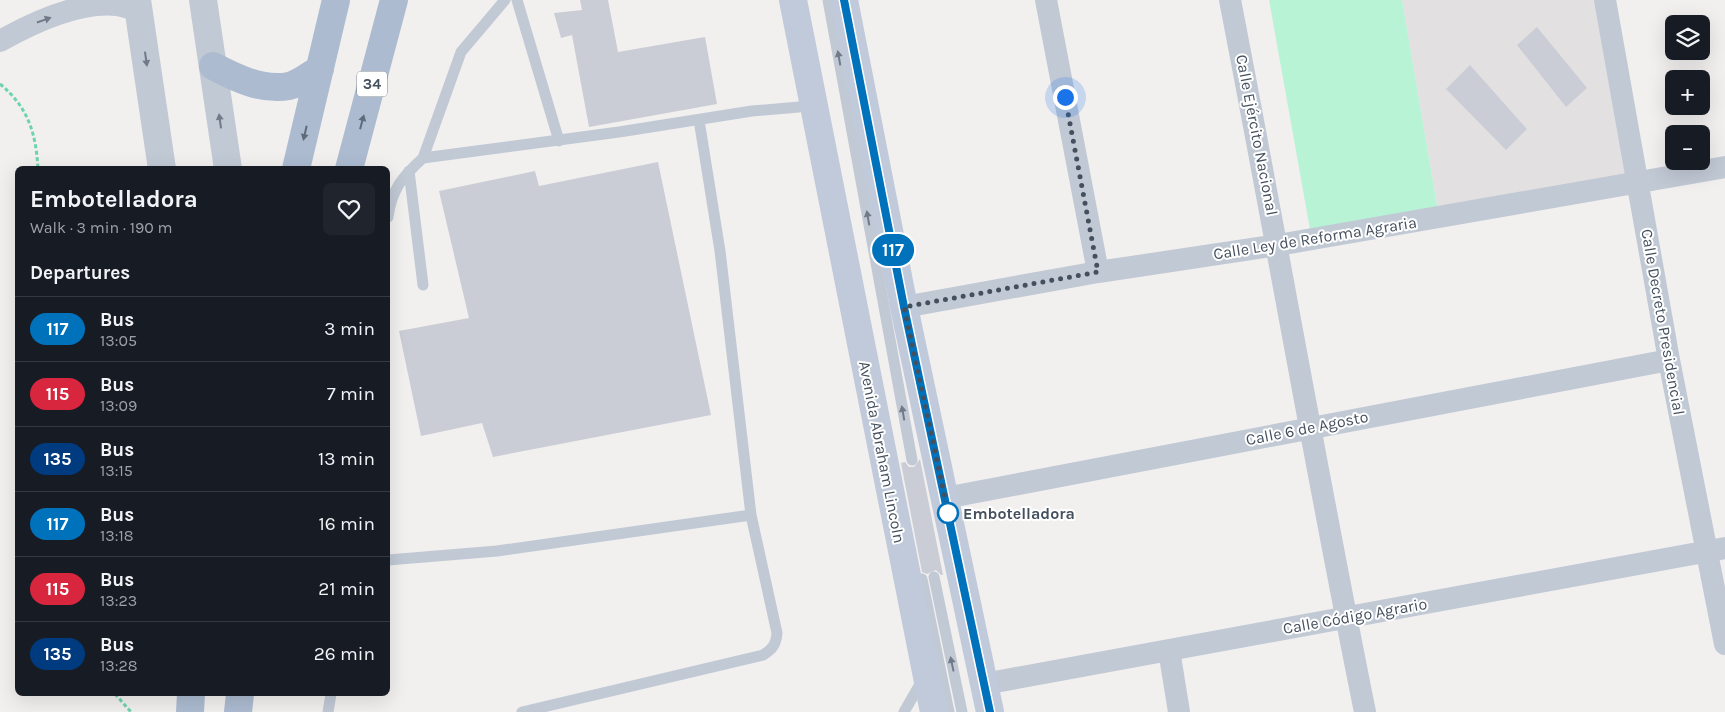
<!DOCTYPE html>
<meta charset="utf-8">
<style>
body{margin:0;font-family:Karla,sans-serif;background:#20242c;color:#f1f3f6;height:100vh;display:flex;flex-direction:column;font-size:19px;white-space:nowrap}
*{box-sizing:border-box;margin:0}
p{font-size:16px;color:#9ea1a6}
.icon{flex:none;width:28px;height:28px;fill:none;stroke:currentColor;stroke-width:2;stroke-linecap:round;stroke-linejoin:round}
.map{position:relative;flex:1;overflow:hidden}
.side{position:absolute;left:15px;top:166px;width:375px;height:530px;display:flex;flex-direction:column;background:#171b24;border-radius:8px;box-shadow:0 5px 20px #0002}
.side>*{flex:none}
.badge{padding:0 10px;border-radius:16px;font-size:18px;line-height:32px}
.fabs{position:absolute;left:1665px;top:15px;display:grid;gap:10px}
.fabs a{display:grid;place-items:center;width:45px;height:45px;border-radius:8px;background:#171b24;box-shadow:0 5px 20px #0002;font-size:25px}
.you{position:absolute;width:25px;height:25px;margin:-12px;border:4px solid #fff;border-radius:50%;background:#1a73e8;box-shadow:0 0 0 8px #1a73e833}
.map>.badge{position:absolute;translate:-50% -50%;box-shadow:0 0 0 2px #fff}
h2{padding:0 15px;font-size:19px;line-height:45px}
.round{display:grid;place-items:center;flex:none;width:52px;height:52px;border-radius:8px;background:#20242c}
.overview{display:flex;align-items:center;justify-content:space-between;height:85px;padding:0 15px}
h1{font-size:24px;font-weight:700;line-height:38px}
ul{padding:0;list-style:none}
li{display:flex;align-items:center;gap:15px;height:65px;padding:0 15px;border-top:1px solid #363941}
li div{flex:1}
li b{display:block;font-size:19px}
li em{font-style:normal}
li .badge{min-width:55px;font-weight:700;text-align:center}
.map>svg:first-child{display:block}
</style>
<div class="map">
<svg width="1725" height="712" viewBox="0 0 1725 712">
<rect width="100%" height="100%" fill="#f2efef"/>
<!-- education -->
<path fill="#e3e0e1" d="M1402,0H1595L1631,175L1438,211Z"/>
<!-- green -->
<path fill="#b9f3d6" d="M1269,0H1402L1438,211L1311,235Z"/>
<!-- building -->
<path fill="#cacdd5" d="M580,0H608L618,52L705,37L717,104L589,127L572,35L561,38L554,13L582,10Z
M1537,27L1587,88L1566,107L1517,45Z
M1470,65L1527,129L1506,150L1446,89Z
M658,162L711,415L493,457L482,423L421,436L399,331L469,318L439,191L535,171L539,186Z
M920,459L943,575H941L936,570L927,574L922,572L901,463L905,462L909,467H914Z"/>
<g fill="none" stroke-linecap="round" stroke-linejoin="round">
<!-- path -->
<path stroke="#6ed4ac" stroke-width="3" stroke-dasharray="4 2.5" stroke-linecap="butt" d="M0,84C28,107 36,133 38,169
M115,694L131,712"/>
<!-- service -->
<path stroke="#c1c9d5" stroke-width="11" d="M505,0L461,52L423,158L619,132L752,111L799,107
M517,0L559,141
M828,0L912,460
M409,171L423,285
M388,217C392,189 402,177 423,158
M388,560L497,551L751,515
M934,577L962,712
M922,579L949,712
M328,712L331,694
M522,712L763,655C773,649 776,644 777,633L751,515L720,251L699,120
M904,712L923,679"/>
<!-- minor -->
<path stroke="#c1c9d5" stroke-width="22" d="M1046,0L1098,272
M1230,0C1276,237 1317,475 1365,712
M1605,0L1669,360L1725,644
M0,41C32,23 79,1 117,5C124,6 132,9 139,10
M904,307L1098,272L1278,245L1725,167
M945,498L1669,360
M1169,650L1179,712
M984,684L1725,548"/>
<!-- tertiary -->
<path stroke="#c1c9d5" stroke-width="28" d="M137,0L162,169
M203,0L228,169"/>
<!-- secondary -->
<path stroke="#c0cada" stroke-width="28" d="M793,0L934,712
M844,0L904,307L990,712"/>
<!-- primary -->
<path stroke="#acbbd0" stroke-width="28" d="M213,66C236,78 262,91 289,86C299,84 311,74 320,69
M296,169L336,0
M349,169L394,0
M190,712L191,694
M238,712L240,694"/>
</g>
<!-- one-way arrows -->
<defs><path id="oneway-solid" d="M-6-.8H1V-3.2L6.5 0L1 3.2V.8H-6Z" transform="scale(1.25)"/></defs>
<g fill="#707a88">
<use href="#oneway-solid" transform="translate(44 20) rotate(-19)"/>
<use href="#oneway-solid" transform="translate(839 58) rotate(-100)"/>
<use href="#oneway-solid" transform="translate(146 59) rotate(82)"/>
<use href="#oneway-solid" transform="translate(220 121) rotate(-98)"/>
<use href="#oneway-solid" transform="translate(868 218) rotate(-100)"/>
<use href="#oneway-solid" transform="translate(903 413) rotate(-100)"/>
<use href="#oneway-solid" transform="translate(952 664) rotate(-102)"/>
</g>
<g fill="#5f6b7a">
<use href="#oneway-solid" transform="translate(362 122) rotate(-75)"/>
<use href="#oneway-solid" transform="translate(305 133) rotate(103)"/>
</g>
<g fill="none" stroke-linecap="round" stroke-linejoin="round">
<!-- line casing -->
<g stroke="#fff" stroke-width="11">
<path id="line" d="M844,0L904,307L990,712"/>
</g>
<!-- line -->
<use href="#line" stroke="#0072bc" stroke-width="8"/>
<!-- walk -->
<path stroke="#45505e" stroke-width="5" stroke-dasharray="0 9" d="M948,513L949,517L904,307L1098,272L1065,97"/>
</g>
<!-- markers -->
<circle fill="#fff" stroke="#0072bc" stroke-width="2.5" cx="948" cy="513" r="10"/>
<g text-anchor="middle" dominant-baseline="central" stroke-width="4" stroke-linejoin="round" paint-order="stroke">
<!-- shield labels -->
<rect fill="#fff" stroke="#7d848e" stroke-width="1" x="357" y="71.5" width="30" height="25" rx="4"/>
<g font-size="15" font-weight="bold" fill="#45505e">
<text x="372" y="84">34</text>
</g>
<!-- street labels -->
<g font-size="16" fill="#45505e" stroke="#fff">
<text transform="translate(1257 135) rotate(79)">Calle Ejército Nacional</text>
<text transform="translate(1315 238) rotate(-9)">Calle Ley de Reforma Agraria</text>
<text transform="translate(1663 322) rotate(80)">Calle Decreto Presidencial</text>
<text transform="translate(1307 428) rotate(-11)">Calle 6 de Agosto</text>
<text transform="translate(882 452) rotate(79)">Avenida Abraham Lincoln</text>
<text transform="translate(1355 616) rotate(-10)">Calle Código Agrario</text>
</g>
<!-- stop labels -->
<g font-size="16" font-weight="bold" fill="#45505e" stroke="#fff" text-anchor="start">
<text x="963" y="513">Embotelladora</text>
</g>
</g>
</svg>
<div class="fabs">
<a><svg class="icon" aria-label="layers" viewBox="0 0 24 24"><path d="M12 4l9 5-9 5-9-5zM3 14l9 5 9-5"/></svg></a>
<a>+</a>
<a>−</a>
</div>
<div class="you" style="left:1065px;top:97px"></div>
<b class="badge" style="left:893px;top:250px;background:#0072bc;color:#fff">117</b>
<section class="side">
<div class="overview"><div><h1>Embotelladora</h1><p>Walk · 3 min · 190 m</p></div><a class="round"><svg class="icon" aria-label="heart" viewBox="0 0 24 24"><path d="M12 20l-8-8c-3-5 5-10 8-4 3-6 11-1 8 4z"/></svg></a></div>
<h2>Departures</h2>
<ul>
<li><span class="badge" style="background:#0072bc;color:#fff">117</span><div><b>Bus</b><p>13:05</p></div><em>3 min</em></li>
<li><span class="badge" style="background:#d7263d;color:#fff">115</span><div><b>Bus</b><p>13:09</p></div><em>7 min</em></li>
<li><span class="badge" style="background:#003b80;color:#fff">135</span><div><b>Bus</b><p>13:15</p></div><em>13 min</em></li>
<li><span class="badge" style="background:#0072bc;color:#fff">117</span><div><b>Bus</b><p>13:18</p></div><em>16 min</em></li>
<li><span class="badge" style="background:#d7263d;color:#fff">115</span><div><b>Bus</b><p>13:23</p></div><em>21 min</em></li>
<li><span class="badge" style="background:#003b80;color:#fff">135</span><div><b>Bus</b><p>13:28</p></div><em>26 min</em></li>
</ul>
</section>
</div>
